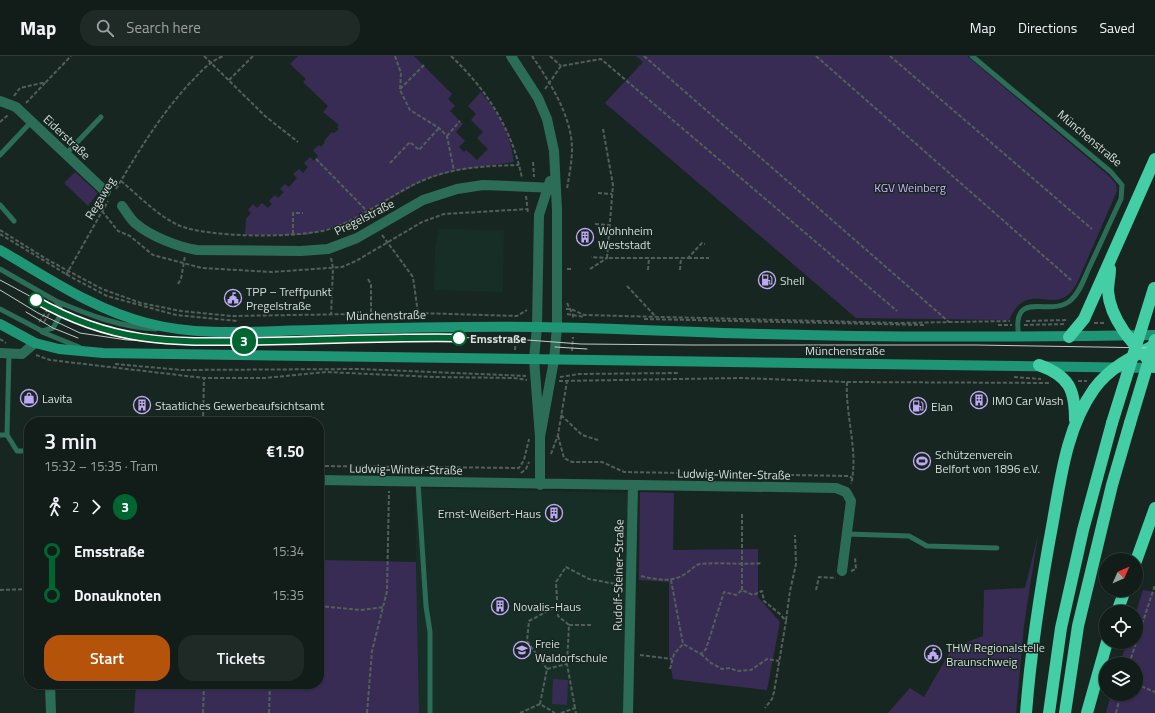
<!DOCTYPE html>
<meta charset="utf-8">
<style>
body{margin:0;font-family:"Titillium Web",sans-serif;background:#1f2926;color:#f1f3f6;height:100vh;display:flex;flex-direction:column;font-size:15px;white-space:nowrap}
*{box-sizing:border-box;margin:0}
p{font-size:13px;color:#9ca1a2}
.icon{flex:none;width:22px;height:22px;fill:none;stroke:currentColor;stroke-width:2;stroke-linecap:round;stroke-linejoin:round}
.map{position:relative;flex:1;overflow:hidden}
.side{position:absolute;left:24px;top:361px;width:300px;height:272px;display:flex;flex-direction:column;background:#121c19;border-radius:16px;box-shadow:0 1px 3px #0004,0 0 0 1px #313a38}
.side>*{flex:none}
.badge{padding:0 8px;border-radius:13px;font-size:14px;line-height:26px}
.needle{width:26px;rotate:45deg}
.controls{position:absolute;left:1099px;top:497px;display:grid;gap:8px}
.controls a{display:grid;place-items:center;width:44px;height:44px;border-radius:50%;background:#121c19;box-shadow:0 1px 3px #0004,0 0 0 1px #313a38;font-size:20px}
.map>.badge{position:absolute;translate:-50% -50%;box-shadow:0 0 0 2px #fff}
.legs{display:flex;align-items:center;gap:6px;height:44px;padding:0 20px;font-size:13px}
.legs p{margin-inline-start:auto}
.overview{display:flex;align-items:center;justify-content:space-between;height:68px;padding:0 20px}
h1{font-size:22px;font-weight:600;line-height:30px}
.action{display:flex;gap:8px;margin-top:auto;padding:8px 20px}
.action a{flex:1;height:46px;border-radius:16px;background:#b45309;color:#fff;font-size:16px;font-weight:600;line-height:46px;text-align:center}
.action a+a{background:#1f2926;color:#f1f3f6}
ul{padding:0 20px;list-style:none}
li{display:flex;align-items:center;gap:14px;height:44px;font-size:15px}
li i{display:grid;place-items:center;width:6px;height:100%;margin:0 5px;background:currentColor}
li i::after{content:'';width:10px;height:10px;margin:-5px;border:3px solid;border-radius:50%;background:#121c19}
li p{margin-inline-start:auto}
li:first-child i{background:linear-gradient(#0000 50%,currentColor 0)}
li:last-child i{background:linear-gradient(currentColor 50%,#0000 0)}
header{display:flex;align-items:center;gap:24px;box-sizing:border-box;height:56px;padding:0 20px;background:#121c19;border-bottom:1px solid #313a38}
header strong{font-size:19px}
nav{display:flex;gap:22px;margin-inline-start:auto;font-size:14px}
.search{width:280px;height:36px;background:#1f2926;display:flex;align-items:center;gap:10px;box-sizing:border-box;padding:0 14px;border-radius:16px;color:#9ca1a2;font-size:15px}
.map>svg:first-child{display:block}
</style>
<header>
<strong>Map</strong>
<div class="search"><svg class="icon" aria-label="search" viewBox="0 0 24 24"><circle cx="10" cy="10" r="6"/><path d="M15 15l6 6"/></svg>Search here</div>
<nav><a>Map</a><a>Directions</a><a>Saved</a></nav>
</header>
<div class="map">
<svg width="1155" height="657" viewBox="0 0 1155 657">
<rect width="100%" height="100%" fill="#182621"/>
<!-- built -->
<path fill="#172e26" d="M439,173L504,174L503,236L434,234L435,193Z
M415,432L628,437L624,657H419Z"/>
<!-- green -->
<path fill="#392c54" d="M298,0H414L452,38L448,43L455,50L450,55L463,68L456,76L465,85L459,91L464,96L466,94L477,104L488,93L477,82L483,76L471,64L476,58L468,50L481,36C501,61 509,74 514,106L454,115L424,124L347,167L307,179H245L246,163L251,157L248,154L253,148L257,152L262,147L268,152L272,148L269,145L275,139L278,142L284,136L280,133L285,128L289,131L297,122L293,118L299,113L303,117L308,111L304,107L310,101L314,105L318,100L313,94L319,89L321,91L325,86L324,85L332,76L334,77L339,73L337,71L339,69L323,56L328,50L303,26L306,23L290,8Z
M636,0H967L1109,120L1116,128L1117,135L1077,227C1057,266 1029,219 1009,264L856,262L605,47L643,6Z
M75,116L98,137L88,150L64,127Z
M640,436L674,437L673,494L758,493V541L780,566L767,634L673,623L669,599V526L639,524Z
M1038,479L1024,569L1016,657H888L910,632L924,641L952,592L983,580L984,534L1025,532Z
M319,504L416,506L419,657H134L136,628H319Z
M1143,534L1155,536V657H1106L1111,638H1136V608H1120L1127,586H1136V557Z
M553,623L568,624L567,649L552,648Z"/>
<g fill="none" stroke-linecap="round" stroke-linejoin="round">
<!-- path -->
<path stroke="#525f5a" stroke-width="2" stroke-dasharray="4 2" stroke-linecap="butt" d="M204,0L265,60L298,86
M395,0L401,17L400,34L410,54L439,72L447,80L454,115
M451,0C487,34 512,73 522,122
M532,0C550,26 572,61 572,93C572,106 569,120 567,133
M550,0L561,10
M644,0L949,266
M816,0L1071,224
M890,0L1092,173
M229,24L253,0
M400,33L425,8
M545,33L561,10L601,3L897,255
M14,40L20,32L46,26L71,0
M26,47L45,27
M0,66L8,59
M603,73L613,129L607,202H688L702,187L705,188
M447,80L460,65
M316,103L367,155L371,162
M533,106L534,121
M390,107L410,86L419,94L439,72
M121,125C139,140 157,159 178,169C206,182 304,183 333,172C366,160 393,137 424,124C454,111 487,110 519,109
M116,133C138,96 159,61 188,29C200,17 207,7 223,0
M598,137L612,138
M526,140L528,157
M102,155L118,175L130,180L153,199L202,212L272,216L342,211L356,205L422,166L444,158L528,153
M595,168L609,169
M0,174L48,204L102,233L141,247L181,255L231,260L418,257L517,260L527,254
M0,178L71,221L107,240L176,259L237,265
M293,178V157H303
M382,179L413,221L418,257
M331,202L333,212L331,259
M688,202H709
M567,213H573
M590,213L607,202L591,201
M648,214L649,202
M680,214L681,202
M66,219L108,145
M368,223L371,228V259
M178,228L181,223L185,200
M627,230L656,261
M567,247L573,259V263
M566,253H571L584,259L899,267L1010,265
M567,258L584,261
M644,263L924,269
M1026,265L1068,264
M39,266L50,250
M44,266L52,253
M1094,267H1106
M998,269H1012
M1024,269L1066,268
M0,283L6,287
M515,294L516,281
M572,295L573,281
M36,299L50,304L204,322H265L326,316L435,321L514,322L527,324
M115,308L182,314L359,313L526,320
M560,321L579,318L679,317
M1014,321L1041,323
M559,325L741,322L847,326L1051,327
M1078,325H1087
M847,326C845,358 859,398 851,428
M561,359L582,379L598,384
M203,366L204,322
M558,380L564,402L572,406H602L624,416L849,420L852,422
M551,398L558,379L567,325
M319,410L519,412L524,404L529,383
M521,417L526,413L529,406
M851,515L856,513L855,502
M641,520C657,524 674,527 688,516C692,513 695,509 700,508C721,506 741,509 762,507
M671,524L683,588
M0,534L29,533
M742,534V457
M816,534L819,521L836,522
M319,550L361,554L384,551
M786,564L790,535L796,508L795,479
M569,569H591
M701,598L711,607L722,613L730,612L737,615L751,614L767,603L779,605
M640,599L672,603
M1129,608L1155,529
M547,613L567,608
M670,613L674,598L683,588L701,598L706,593L724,536L736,539L742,534L753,539L762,535L764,545L780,558L786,565L774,636L772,643L765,652
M1136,628L1155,636
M540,648L547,613L527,585L529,565L557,550
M575,652L567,608L569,569L558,560L556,526L566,511L589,523L621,529
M203,657L204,628
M269,657L270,628
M367,657L372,595L387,535L389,435
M520,657L540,648L555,657
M561,657L575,652L576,657
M1116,657L1121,638"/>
<!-- lane -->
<path stroke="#2c6d58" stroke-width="5" d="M972,0L1111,116L1122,129L1121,143C1110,166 1100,189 1089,212C1084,223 1080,236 1071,244C1051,263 1010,230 1019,282
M66,98L101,61
M0,99L31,66
M0,149L14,165
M0,213L56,245L60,251L61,258L53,272L42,275L0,253
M56,245C89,259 120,271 156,273
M42,276L79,291
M9,298L7,379L17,395H29
M0,379H7
M418,426L426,550L430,576V657
M847,478L909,480L927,490L997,492"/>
<!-- street -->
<path stroke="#2c6d58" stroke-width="10" d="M511,0L538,42L547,63L554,95L557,154V271L554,304L540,381
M0,45L16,51L106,136
M122,150C126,155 130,163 135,167C150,180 178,191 197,194L301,195L328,193L357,182L423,144L457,133L483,129L556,132
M0,297L22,298L35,287
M319,424L836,432L846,436L851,445L842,515
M540,429V381L534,303L537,271L539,159L550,125
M50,628L51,657
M628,657L633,430"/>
<!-- secondary -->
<path stroke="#1e9676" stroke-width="10" d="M0,194C47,221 94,254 147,267C200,281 258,275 312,274C387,272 461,270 536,271C611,272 685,276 760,278C892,282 1023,281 1155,279
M0,268L35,287L59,293L103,297L1154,312"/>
<!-- highway -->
<path stroke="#44cea6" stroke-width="12" d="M1110,213C1110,220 1108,228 1108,235C1110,265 1135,290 1155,311
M1069,281L1084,263L1155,103
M1039,309C1069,320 1075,333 1075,364
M1136,505L1155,452
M1117,556L1125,534
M1026,657C1031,592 1041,529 1053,465C1061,420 1067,371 1094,333C1109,312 1133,300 1155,289
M1049,657L1061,572L1083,474L1112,367
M1065,657L1078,570L1112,429L1130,367
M1087,657L1107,586"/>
<!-- tram -->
<path stroke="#c1cbc7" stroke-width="1" d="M0,224L76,265L120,278
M0,234L38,257L80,277L127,284H329L397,281L500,282L581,288L692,289H976L1155,292
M26,256L53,272L78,282
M555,291L587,293"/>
<!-- highway-bridge -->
<path stroke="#44cea6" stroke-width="12" d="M1112,367L1154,232
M1130,367L1155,284"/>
</g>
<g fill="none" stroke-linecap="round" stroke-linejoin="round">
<!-- line-1 casing -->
<g stroke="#fff" stroke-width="9">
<path id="line-1" d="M36,244C118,291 181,286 271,285C334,284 396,281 459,282"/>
</g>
<!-- line-1 -->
<use href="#line-1" stroke="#006531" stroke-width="6"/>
</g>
<!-- icons -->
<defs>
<g id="building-ring" transform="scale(0.9)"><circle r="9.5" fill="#182621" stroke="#bea9f4" stroke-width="1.5"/><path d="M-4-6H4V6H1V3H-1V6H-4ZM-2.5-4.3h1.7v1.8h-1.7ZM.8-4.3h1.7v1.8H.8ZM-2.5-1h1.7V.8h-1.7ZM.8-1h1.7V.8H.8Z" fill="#bea9f4"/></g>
<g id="fuel-ring" transform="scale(0.9)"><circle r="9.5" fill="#182621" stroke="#bea9f4" stroke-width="1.5"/><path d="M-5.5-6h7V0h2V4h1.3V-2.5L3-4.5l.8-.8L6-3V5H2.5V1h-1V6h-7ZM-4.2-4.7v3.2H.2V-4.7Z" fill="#bea9f4"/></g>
<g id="civic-ring" transform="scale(0.9)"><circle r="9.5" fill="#182621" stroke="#bea9f4" stroke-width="1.5"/><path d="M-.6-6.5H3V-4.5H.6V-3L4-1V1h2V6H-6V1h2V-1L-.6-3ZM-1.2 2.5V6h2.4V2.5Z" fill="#bea9f4"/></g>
<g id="shop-ring" transform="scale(0.9)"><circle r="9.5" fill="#182621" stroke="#bea9f4" stroke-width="1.5"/><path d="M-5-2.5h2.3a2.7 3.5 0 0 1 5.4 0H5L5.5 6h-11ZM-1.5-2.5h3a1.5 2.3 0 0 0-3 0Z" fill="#bea9f4"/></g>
<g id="stadium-ring" transform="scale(0.9)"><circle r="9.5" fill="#182621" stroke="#bea9f4" stroke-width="1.5"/><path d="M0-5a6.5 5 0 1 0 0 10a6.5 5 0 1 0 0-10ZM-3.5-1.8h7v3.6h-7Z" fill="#bea9f4"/></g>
<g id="school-ring" transform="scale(0.9)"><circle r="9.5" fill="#182621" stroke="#bea9f4" stroke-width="1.5"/><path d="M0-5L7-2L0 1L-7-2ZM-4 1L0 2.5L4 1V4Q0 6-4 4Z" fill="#bea9f4"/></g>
</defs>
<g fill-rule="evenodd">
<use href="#building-ring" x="585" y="181"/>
<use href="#fuel-ring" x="767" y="224"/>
<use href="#civic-ring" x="233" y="242"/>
<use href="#shop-ring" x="29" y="342"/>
<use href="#building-ring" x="979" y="344"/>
<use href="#building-ring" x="142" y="349"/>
<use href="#fuel-ring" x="918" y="350"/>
<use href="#stadium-ring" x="922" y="405"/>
<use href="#building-ring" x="554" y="457"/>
<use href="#building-ring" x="500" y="550"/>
<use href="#school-ring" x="522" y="594"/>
<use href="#civic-ring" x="933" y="598"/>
</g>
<!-- markers -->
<g fill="#fff" stroke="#006531" stroke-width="2">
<circle cx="36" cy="244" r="7"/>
<circle cx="459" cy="282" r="7"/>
</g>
<g text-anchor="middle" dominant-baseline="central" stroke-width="3" stroke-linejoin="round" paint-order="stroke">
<!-- street labels -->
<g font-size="12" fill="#d4deda" stroke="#182621">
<text transform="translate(67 81) rotate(43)">Eiderstraße</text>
<text transform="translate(1090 82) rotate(40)">Münchenstraße</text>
<text transform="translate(100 142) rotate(-59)">Regaweg</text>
<text transform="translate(364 161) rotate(-27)">Pregelstraße</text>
<text transform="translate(386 259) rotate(-1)">Münchenstraße</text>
<text x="845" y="294">Münchenstraße</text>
<text transform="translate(406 413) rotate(1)">Ludwig-Winter-Straße</text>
<text transform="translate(734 418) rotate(1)">Ludwig-Winter-Straße</text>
<text transform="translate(618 519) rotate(-89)">Rudolf-Steiner-Straße</text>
</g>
<!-- park labels -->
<g font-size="12" fill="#c7b2fe" stroke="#182621">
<text x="910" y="131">KGV Weinberg</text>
</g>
<!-- poi labels -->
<g font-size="12" fill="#d4deda" stroke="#182621" text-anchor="start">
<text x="598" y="174">Wohnheim<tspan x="598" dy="14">Weststadt</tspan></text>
<text x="780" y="224">Shell</text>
<text x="246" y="235">TPP – Treffpunkt<tspan x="246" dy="14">Pregelstraße</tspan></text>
<text x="42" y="342">Lavita</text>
<text x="992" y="344">IMO Car Wash</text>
<text x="155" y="349">Staatliches Gewerbeaufsichtsamt</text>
<text x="931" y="350">Elan</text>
<text x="935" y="398">Schützenverein<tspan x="935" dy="14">Belfort von 1896 e.V.</tspan></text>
<text x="541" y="457" text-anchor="end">Ernst-Weißert-Haus</text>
<text x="513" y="550">Novalis-Haus</text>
<text x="535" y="587">Freie<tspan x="535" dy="14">Waldorfschule</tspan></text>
<text x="946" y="591">THW Regionalstelle<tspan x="946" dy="14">Braunschweig</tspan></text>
</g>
<!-- stop labels -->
<g font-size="12" font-weight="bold" fill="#d4deda" stroke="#182621" text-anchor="start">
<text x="470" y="282">Emsstraße</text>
</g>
</g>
</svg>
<div class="controls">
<a><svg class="needle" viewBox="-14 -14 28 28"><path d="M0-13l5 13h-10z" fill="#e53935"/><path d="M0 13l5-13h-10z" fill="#9ca1a2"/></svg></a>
<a><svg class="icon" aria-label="locate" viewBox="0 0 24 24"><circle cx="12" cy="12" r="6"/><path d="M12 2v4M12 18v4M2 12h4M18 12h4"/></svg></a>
<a><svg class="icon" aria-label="layers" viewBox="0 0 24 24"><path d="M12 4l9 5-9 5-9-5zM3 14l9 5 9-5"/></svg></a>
</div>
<b class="badge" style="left:244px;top:285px;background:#006531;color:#fff">3</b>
<section class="side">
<div class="overview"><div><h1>3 min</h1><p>15:32 – 15:35 · Tram</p></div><b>€1.50</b></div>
<div class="legs"><svg class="icon" aria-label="walk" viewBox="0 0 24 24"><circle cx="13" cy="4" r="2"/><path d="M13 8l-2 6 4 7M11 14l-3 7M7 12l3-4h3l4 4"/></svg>2<svg class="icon" aria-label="forward" viewBox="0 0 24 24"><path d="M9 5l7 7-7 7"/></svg><b class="badge" style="background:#006531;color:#fff">3</b></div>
<ul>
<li><i style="color:#006531"></i><b>Emsstraße</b><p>15:34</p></li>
<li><i style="color:#006531"></i><b>Donauknoten</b><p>15:35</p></li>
</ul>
<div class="action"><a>Start</a><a>Tickets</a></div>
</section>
</div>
